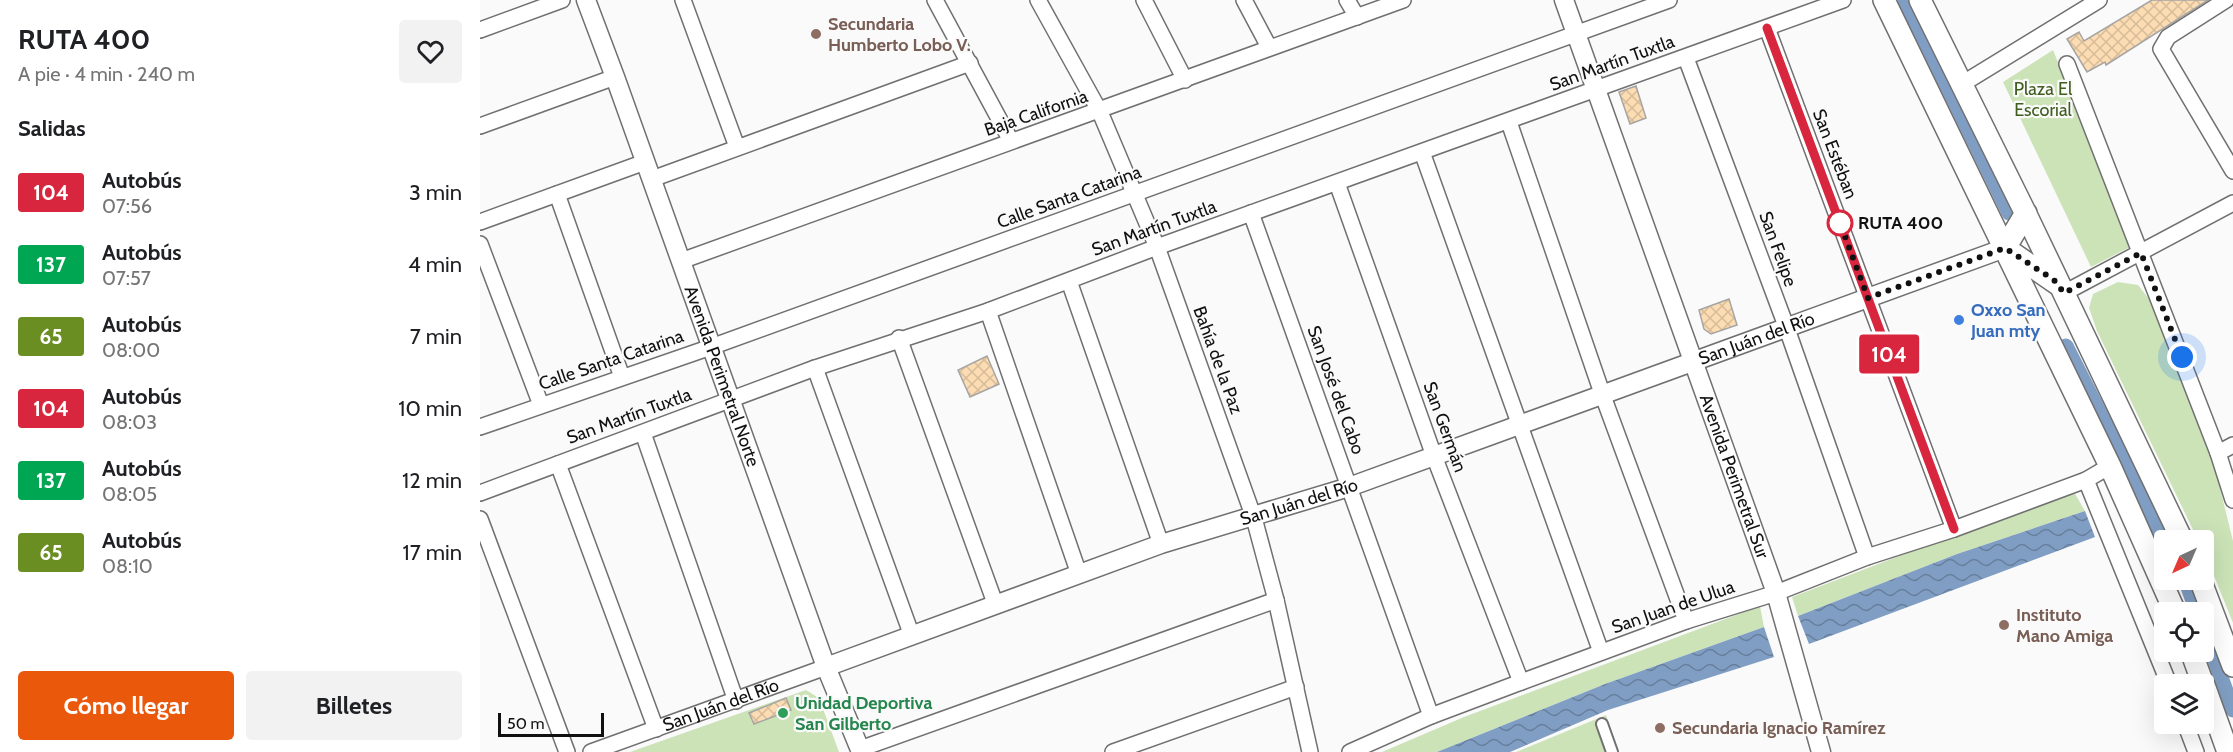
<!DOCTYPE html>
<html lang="es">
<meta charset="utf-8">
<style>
body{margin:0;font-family:Cabin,sans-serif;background:#f2f2f2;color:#202124;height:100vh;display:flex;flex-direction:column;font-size:22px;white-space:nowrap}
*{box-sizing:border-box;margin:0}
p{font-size:20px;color:#757577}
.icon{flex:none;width:33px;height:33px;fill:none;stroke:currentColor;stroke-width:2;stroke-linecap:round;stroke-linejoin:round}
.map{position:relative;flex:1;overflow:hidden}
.sheet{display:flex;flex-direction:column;background:#fff;width:480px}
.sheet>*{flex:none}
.badge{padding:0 12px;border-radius:4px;font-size:21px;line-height:39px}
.needle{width:39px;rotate:224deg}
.tools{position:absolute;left:1674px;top:530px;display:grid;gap:12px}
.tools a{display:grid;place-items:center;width:60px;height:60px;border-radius:6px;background:#fff;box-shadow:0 6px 24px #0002;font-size:30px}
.scale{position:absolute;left:18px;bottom:15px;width:106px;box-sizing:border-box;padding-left:6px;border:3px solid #111112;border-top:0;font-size:16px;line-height:21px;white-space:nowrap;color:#111112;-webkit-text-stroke:4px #fafafb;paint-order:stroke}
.you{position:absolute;width:30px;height:30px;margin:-15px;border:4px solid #fff;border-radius:50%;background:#1a73e8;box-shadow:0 0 0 9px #1a73e833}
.map>.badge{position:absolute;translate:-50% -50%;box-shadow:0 0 0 3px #fff}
h2{padding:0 18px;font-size:22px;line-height:54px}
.round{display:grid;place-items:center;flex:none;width:63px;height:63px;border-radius:6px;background:#f2f2f2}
.summary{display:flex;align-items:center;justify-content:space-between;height:102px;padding:0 18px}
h1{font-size:28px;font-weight:800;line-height:45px}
.primary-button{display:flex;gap:12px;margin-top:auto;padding:12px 18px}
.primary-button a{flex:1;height:69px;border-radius:6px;background:#ea580c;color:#fff;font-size:24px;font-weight:800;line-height:69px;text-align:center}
.primary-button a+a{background:#f2f2f2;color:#202124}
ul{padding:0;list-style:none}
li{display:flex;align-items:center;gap:18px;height:72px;padding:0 18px}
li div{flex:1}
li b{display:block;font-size:22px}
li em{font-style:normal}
li .badge{min-width:66px;font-weight:700;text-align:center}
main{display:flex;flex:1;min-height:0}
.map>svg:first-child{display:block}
</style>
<main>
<section class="sheet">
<div class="summary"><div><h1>RUTA 400</h1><p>A pie · 4 min · 240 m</p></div><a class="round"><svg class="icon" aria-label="heart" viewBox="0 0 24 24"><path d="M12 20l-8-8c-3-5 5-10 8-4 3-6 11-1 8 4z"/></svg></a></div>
<h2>Salidas</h2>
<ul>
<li><span class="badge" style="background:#d7263d;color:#fff">104</span><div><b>Autobús</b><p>07:56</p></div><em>3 min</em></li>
<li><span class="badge" style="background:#00a651;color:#fff">137</span><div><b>Autobús</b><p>07:57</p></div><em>4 min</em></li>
<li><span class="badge" style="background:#6b8e23;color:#fff">65</span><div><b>Autobús</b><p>08:00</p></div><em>7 min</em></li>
<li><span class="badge" style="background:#d7263d;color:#fff">104</span><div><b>Autobús</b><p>08:03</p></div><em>10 min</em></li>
<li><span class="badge" style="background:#00a651;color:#fff">137</span><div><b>Autobús</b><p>08:05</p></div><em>12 min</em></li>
<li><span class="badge" style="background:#6b8e23;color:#fff">65</span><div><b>Autobús</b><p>08:10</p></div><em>17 min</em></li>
</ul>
<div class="primary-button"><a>Cómo llegar</a><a>Billetes</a></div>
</section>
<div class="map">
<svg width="1753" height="752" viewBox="0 0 1753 752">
<defs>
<pattern id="water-waves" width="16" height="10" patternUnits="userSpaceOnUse" patternTransform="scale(1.5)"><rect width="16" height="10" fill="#809ec3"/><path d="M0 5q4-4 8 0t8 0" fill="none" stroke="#677f9d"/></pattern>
<pattern id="building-cross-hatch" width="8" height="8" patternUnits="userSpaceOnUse" patternTransform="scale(1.5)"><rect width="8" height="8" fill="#fcdcb3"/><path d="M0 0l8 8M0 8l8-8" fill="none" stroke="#d7bc99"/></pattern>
</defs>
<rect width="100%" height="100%" fill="#fafafb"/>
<!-- green -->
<path fill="#cce3b8" d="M1573,50L1652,246L1611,267L1523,82Z
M1638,282L1658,285L1669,299L1732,456L1753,541V623L1724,551V540H1718L1617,331L1609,308L1613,294Z
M1594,492L1605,511L1477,554L1318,616L1312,597L1521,517Z
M1280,606L1284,627L1125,684L957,752H902L984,717Z
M326,690L339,698L359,752H150Z
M1126,715L1139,752H1036Z"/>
<!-- water -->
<path fill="url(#water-waves)" d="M1605,511L1615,537L1329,644L1318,616L1477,554Z
M1284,627L1294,657L1128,710L1030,752H957L1125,684Z"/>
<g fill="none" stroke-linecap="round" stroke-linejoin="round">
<!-- canal -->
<path stroke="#809ec3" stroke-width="15" d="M1425,0L1529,213
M1586,346L1684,540
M1705,579L1717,612
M1724,630L1753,710"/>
</g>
<!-- building -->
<path fill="url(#building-cross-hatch)" stroke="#a6a5a4" stroke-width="1.5" d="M1672,0H1728L1626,65L1625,62L1607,72L1587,39L1599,32L1604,41Z
M1156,86L1166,118L1150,124L1139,92Z
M1249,299L1257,325L1231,334L1224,329L1219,310Z
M507,356L519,384L490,397L478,370Z
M306,698L311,710L274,724L269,713Z"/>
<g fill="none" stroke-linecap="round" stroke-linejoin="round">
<!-- pedestrian casing -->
<g stroke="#707071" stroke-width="14">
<path id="pedestrian" d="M1122,724L1132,752"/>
</g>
<!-- minor casing -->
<g stroke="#707071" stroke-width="18">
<g id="minor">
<path d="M203,0L257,147"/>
<path d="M455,0L531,141"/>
<path d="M558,0L620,112L677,247L774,518L796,600L830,752"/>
<path d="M664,0L705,80"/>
<path d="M764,0L789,47"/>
<path d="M867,0L877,17"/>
<path d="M1746,0L1688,37L1681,49L1753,171"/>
<path d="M1287,28L1474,529"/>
<path d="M0,30L82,0"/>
<path d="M1206,58L1306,326L1387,557"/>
<path d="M1587,64L1738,453L1753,500"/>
<path d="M1482,84L1619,0"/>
<path d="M1029,122L1123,396L1206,621"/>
<path d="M0,126L135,77"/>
<path d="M942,152L1121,652"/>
<path d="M172,179L490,63"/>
<path d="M857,183L954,456L1041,682"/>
<path d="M77,194L142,377"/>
<path d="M771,213L951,716"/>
<path d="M0,222L165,162"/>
<path d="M0,244L61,405"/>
<path d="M201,261L923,0"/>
<path d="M589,281L681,544"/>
<path d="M1584,293L1753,203"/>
<path d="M508,311L599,574"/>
<path d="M419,338L515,603"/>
<path d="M335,368L432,636"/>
<path d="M0,427L231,347L1189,0"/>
<path d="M163,433L256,701"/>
<path d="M1738,453L1753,445"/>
<path d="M78,464L176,729"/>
<path d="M1606,480L1689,684"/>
<path d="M0,493L335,368L508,311L677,247L1363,0"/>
<path d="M0,519L87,752"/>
<path d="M1705,723L1716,752"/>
<path d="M380,749L796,600"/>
<path id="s1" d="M111,752L346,667"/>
<path d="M633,752L816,687"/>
<path d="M870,752L951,716L1041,682L1206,621L1296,593L1387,557L1474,529L1606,480L1630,466"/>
</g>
</g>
<!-- tertiary casing -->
<g stroke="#707071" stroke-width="21">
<g id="tertiary">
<path id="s2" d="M106,0L135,77L346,667L381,752"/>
<path id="s3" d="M1084,0L1296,593L1341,752"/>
<path id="s4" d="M346,667L681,544L869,487L1525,248"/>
</g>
</g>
<!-- secondary casing -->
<g stroke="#707071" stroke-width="24">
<path id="secondary" d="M1404,0L1630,466L1695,612
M1440,0L1543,208L1702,540
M1546,213L1525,248L1579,285
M1720,579L1753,666
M1711,651L1723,684
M1724,685L1748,752"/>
</g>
<!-- pedestrian -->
<use href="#pedestrian" stroke="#fff" stroke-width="10"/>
<!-- minor -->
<use href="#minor" stroke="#fff" stroke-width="15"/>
<!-- tertiary -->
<use href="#tertiary" stroke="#fff" stroke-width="18"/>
<!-- secondary -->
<use href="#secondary" stroke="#fff" stroke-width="21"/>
</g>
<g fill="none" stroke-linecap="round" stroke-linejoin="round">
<!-- line casing -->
<g stroke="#fff" stroke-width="14">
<path id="line" d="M1287,28L1474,529"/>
</g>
<!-- line -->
<use href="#line" stroke="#d7263d" stroke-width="9"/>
<!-- walk -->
<path stroke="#111112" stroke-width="6" stroke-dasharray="0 10.8" d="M1360,223L1357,215L1388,298L1525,248L1574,280L1584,293L1661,253L1702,357"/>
</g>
<!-- markers -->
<g fill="#8d6e63" stroke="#fafafb" stroke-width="2">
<circle cx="336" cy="34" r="6"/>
<circle cx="1524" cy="625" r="6"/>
<circle cx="1180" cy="728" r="6"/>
</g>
<circle fill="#fff" stroke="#d7263d" stroke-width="3" cx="1360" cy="223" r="12"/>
<circle fill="#3f7fe0" stroke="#fafafb" stroke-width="2" cx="1479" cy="320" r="6"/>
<circle fill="#2e9e5b" stroke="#fafafb" stroke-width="2" cx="303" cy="713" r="6"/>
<g text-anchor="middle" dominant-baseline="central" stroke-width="4.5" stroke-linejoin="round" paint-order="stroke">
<!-- education labels -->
<g font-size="18" font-weight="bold" fill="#785e54" stroke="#fafafb" text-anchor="start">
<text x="348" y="24">Secundaria<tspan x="348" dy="21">Humberto Lobo V.</tspan></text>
<text x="1536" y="615">Instituto<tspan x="1536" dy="21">Mano Amiga</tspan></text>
<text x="1192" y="728">Secundaria Ignacio Ramírez</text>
</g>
<!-- street labels -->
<g font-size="18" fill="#111112" stroke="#fafafb">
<text transform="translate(1132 63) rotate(-20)">San Martín Tuxtla</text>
<text transform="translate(556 113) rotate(-19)">Baja California</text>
<text transform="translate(1355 154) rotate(69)">San Estéban</text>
<text transform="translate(589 197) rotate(-20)">Calle Santa Catarina</text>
<text transform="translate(674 228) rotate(-20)">San Martín Tuxtla</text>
<text transform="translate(1298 249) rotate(70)">San Felipe</text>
<text stroke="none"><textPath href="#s4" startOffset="987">San Juán del Río</textPath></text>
<text transform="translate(131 360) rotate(-19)">Calle Santa Catarina</text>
<text transform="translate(738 360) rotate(70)">Bahía de la Paz</text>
<text stroke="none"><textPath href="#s2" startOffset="400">Avenida Perimetral Norte</textPath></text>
<text transform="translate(856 390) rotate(70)">San José del Cabo</text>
<text transform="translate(149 416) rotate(-20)">San Martín Tuxtla</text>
<text transform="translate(965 427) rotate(70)">San Germán</text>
<text stroke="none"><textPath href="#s3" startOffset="506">Avenida Perimetral Sur</textPath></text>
<text stroke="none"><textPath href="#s4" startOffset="501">San Juán del Río</textPath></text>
<text transform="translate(1193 607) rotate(-19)">San Juan de Ulua</text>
<text stroke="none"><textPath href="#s1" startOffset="138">San Juán del Río</textPath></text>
</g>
<!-- park labels -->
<g font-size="18" fill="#405d20" stroke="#fafafb">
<text x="1563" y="89">Plaza El<tspan x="1563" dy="21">Escorial</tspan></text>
</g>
<!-- stop labels -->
<g font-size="18" font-weight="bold" fill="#111112" stroke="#fafafb" text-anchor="start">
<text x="1378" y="223">RUTA 400</text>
</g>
<!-- shop labels -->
<g font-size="18" font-weight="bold" fill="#366cbe" stroke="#fafafb" text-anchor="start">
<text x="1491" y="310">Oxxo San<tspan x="1491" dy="21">Juan mty</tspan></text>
</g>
<!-- leisure labels -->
<g font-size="18" font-weight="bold" fill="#27864d" stroke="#fafafb" text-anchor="start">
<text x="315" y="703">Unidad Deportiva<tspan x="315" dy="21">San Gilberto</tspan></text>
</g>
</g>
</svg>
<div class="tools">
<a><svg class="needle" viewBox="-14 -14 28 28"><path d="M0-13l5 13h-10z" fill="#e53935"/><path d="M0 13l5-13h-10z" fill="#757577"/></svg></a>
<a><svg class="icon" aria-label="locate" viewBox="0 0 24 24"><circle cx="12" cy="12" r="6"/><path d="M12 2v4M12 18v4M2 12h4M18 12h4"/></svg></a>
<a><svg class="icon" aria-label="layers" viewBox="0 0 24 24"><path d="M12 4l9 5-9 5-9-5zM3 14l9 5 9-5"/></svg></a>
</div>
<div class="scale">50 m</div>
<div class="you" style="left:1702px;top:357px"></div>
<b class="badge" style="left:1409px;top:354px;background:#d7263d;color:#fff">104</b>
</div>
</main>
